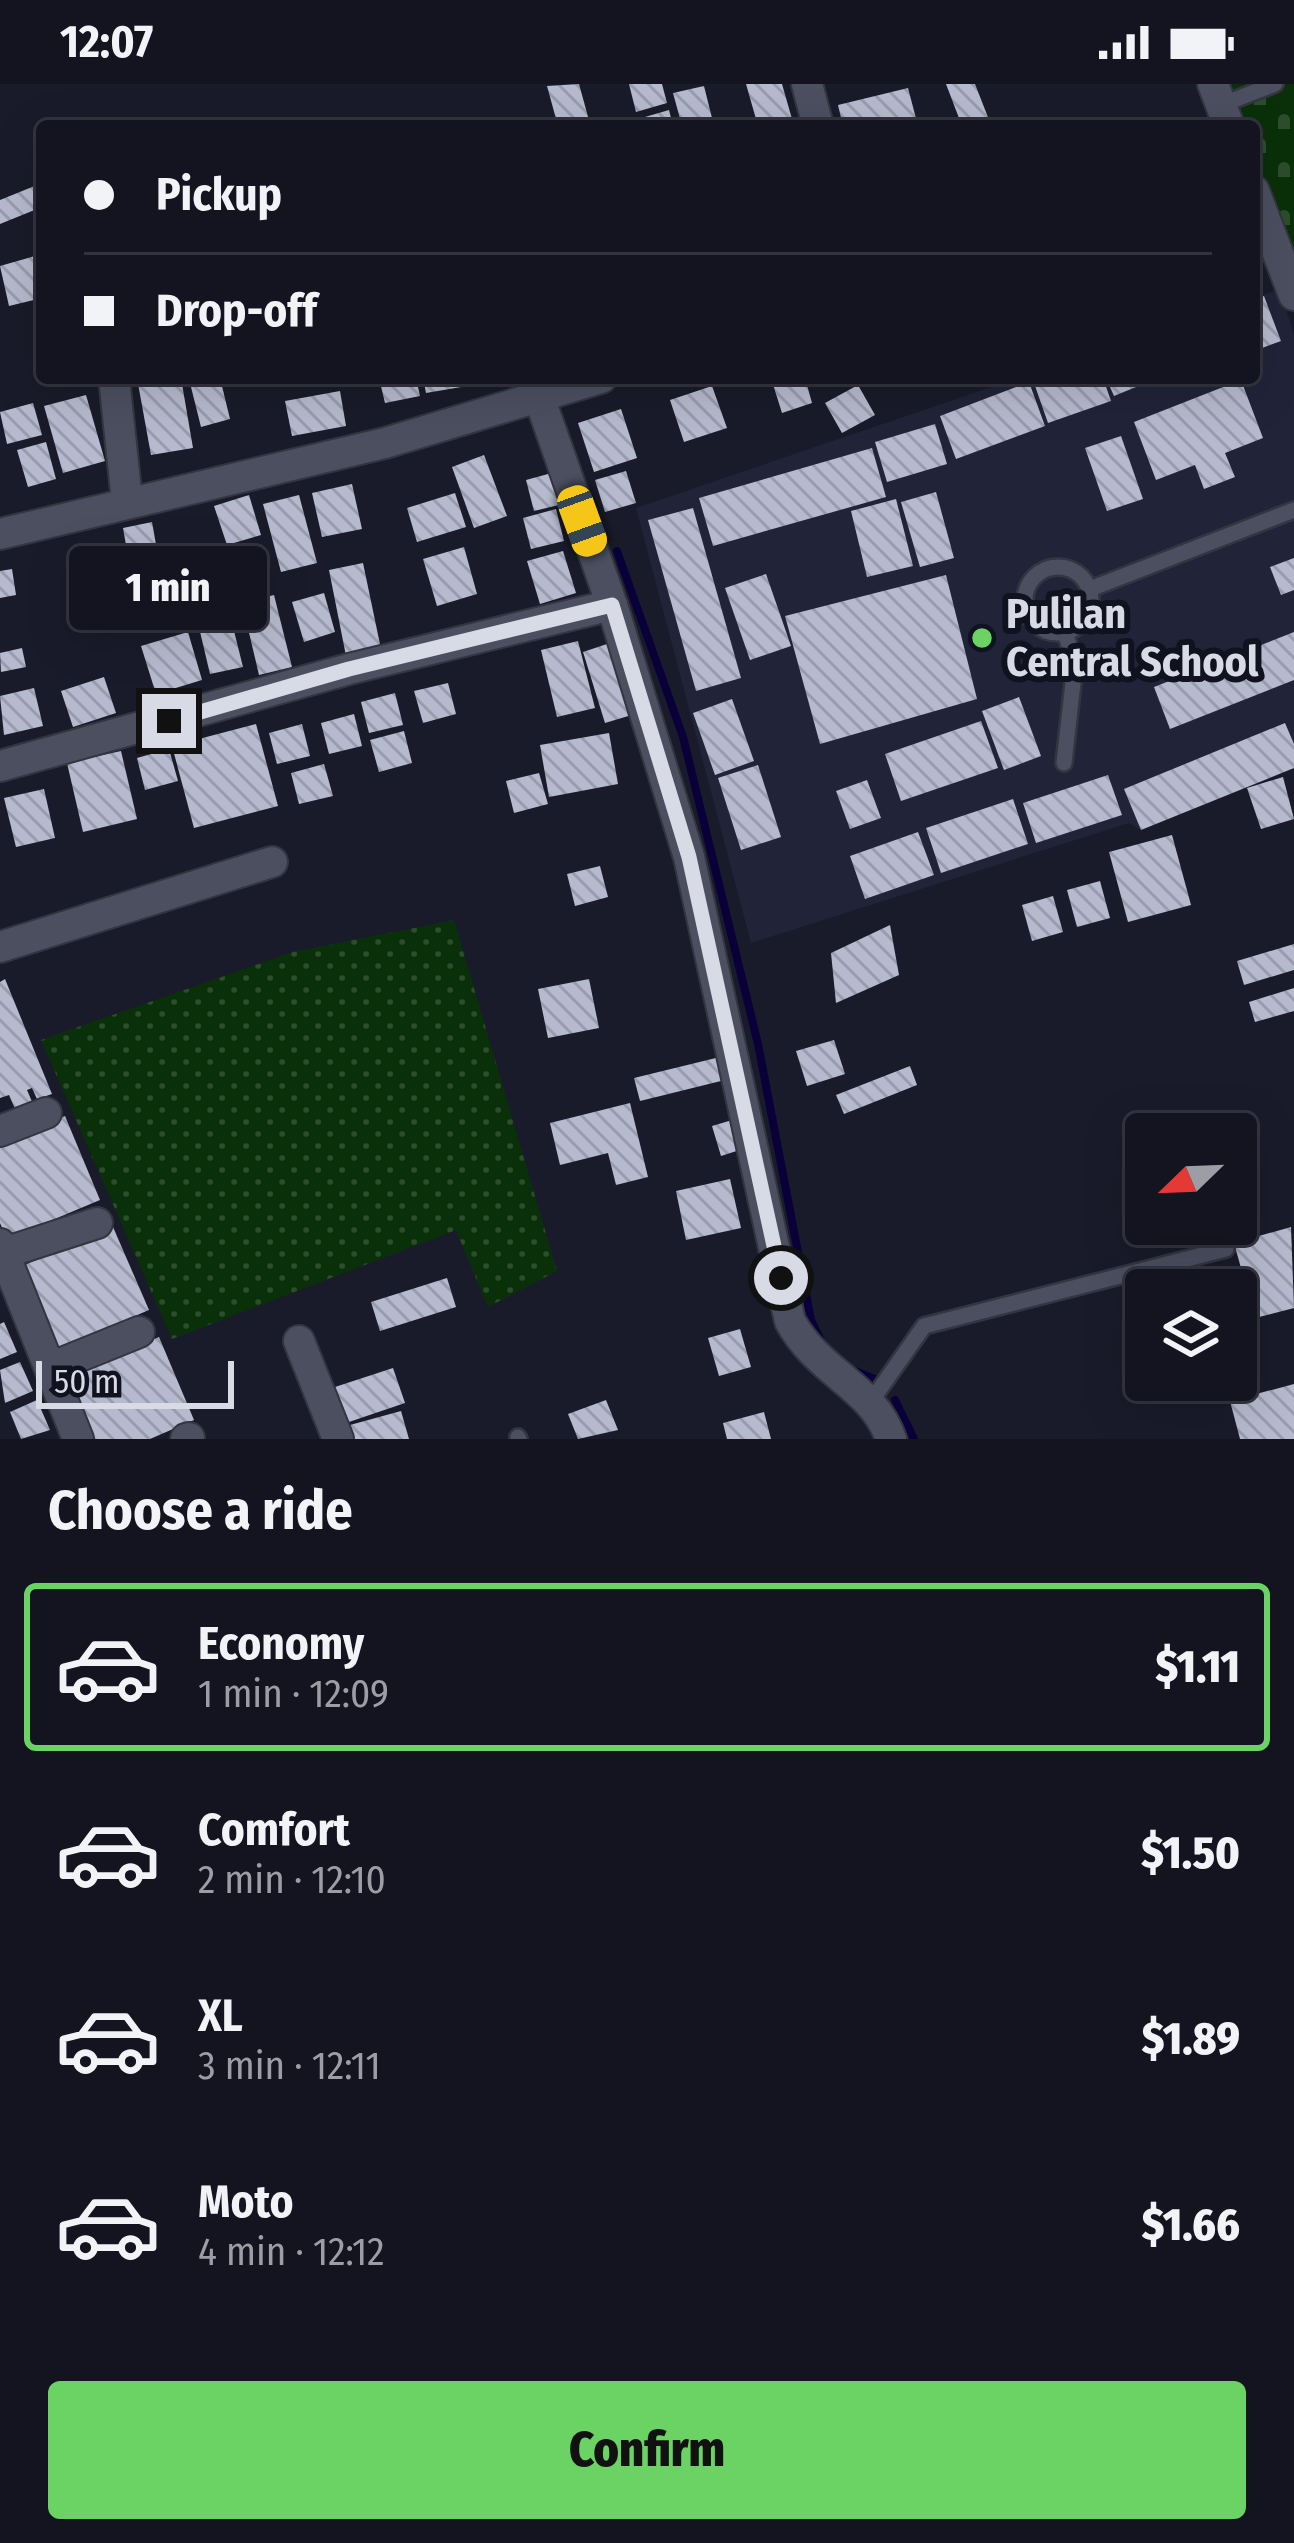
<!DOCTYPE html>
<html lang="en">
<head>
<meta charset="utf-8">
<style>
	body { margin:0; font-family:"Fira Sans Condensed",sans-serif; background:#1c1d29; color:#f1f3f6; height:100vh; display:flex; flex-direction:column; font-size:45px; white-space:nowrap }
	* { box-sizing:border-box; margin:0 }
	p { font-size:39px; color:#9d9ea5 }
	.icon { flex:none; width:66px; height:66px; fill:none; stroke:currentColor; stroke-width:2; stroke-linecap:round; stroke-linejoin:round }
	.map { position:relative; height:1355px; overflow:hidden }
	.drawer { display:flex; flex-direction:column; background:#131420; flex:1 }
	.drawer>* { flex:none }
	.banner { position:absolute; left:36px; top:36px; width:1224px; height:264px; border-radius:12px; box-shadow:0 12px 48px #0002,0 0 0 3px #32333e; display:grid; align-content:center; height:264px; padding:0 48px; background:#131420 }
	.needle { width:78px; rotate:247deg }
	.controls { position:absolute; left:1125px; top:1029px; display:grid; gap:24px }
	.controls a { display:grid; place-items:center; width:132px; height:132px; border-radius:12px; background:#131420; box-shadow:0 12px 48px #0002,0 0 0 3px #32333e; font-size:60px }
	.scale { position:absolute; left:36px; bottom:30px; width:198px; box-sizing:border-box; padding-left:12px; border:6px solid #d8dae5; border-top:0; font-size:33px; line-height:42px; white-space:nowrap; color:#d8dae5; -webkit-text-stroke:9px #101220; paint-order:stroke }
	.end { position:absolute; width:54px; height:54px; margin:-27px; border:15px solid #d8dae5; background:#111; box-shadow:0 0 0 6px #111 }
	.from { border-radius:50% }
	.bubble { position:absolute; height:84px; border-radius:12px; background:#131420; box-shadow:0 12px 48px #0002,0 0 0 3px #32333e; font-size:39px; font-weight:800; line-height:84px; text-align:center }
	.car { position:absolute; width:36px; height:72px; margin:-36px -18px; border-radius:15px; box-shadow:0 0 9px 3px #0007; background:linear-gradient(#f5c518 24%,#345 0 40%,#f5c518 0 76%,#345 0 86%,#f5c518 0) }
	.banner b { display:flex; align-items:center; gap:42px; height:114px; font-size:45px }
	.banner b+b { border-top:3px solid #32333e }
	.banner i { width:30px; height:30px; background:#f1f3f6 }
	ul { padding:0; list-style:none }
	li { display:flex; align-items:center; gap:36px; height:168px; margin:0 24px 18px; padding:0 24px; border:6px solid transparent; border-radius:12px }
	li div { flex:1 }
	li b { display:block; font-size:45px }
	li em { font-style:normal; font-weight:800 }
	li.on { border-color:#6ad363 }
	li>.icon { width:108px; height:108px; stroke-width:1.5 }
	h2 { padding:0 48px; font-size:54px; line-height:144px }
	.button { display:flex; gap:24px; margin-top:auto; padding:24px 48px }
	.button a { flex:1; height:138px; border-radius:12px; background:#6ad363; color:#111; font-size:48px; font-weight:800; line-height:138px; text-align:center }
	.status { display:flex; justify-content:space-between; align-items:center; height:84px; padding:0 60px; background:#131420; direction:ltr }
	.status svg { height:33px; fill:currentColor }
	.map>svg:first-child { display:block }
	.built { fill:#212338 }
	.green { fill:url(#green-dots) }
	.cemetery { fill:url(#cemetery-stones) }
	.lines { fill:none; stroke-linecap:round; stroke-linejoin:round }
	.stream { stroke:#090039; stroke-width:8 }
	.building { fill:url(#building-back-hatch) }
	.lane-casing { stroke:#333540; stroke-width:20 }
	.street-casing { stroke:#333540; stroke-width:34 }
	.lane { stroke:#4b4f60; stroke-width:15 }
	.street { stroke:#4b4f60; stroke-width:30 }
	.route { stroke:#d8dae5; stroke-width:15 }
	.poi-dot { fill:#6ad363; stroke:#101220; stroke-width:4.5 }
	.labels { text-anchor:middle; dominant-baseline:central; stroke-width:12; stroke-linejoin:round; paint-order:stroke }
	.poi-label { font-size:42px; font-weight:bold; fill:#d8dae5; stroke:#101220; text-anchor:start }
</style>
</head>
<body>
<div class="status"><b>12:07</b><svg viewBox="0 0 49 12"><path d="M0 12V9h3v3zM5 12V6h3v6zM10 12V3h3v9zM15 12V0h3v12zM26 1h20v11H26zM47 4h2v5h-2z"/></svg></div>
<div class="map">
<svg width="1294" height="1355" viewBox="0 0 1294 1355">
	<defs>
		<pattern id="green-dots" width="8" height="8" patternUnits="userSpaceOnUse" patternTransform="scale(3)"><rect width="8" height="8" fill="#0a3009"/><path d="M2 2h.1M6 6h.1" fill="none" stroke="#2d4d2d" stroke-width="1.8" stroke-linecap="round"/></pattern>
		<pattern id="cemetery-stones" width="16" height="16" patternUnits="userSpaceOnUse" patternTransform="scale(3)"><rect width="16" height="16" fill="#0a3009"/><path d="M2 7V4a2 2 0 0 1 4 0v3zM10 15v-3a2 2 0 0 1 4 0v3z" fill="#2d4d2d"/></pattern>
		<pattern id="building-back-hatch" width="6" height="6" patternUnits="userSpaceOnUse" patternTransform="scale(3)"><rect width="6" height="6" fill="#b6bace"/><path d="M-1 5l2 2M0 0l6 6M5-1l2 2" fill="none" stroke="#999cac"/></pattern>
	</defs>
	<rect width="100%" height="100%" fill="#191b2a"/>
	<path class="built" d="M1279 205 1294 250V684L1141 746 1129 739 751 859 636 424 1018 294H1254V214Z"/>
	<path class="green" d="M454 836 557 1187 488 1223 456 1146 172 1255 41 956 293 868Z"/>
	<path class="cemetery" d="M1228 0H1294V172L1254 67V42H1244Z"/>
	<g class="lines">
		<g class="stream">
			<path d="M617 467 683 653 758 960 811 1236 822 1259"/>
			<path d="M850 1285 877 1296"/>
			<path d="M895 1316 914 1355"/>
		</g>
	</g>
	<g class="building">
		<path d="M579 0 590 40 558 42 547 2Z"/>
		<path d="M629 0H662L667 19 636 28Z"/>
		<path d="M746 0H782L794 42H758Z"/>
		<path d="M946 0H975L991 41 962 42Z"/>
		<path d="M704 2 714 42H682L673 9Z"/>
		<path d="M908 4 918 42H843L838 21Z"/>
		<path d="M669 26 673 42H640L638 35Z"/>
		<path d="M42 99V123L0 140V116Z"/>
		<path d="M42 170V214L9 222 0 182Z"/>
		<path d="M1264 212 1281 257 1254 267V215Z"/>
		<path d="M137 294H181L193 364 151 371Z"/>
		<path d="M220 294 230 335 201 343 189 295Z"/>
		<path d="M379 294H416L420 312 385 319Z"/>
		<path d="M423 294H471L473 301 426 309Z"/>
		<path d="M771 294H805L812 319 782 329Z"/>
		<path d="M1049 294H1103L1111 317 1048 339 1034 299Z"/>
		<path d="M1106 294H1158L1114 312Z"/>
		<path d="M1241 296 1263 354 1225 369 1235 393 1204 405 1195 381 1156 396 1134 338Z"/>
		<path d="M1029 298 1045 342 956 375 940 332Z"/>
		<path d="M858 301 875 331 842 349 825 319Z"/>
		<path d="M712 302 727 344 684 358 670 316Z"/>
		<path d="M340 307 346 342 292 352 285 317Z"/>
		<path d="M86 311 105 377 63 389 44 322Z"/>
		<path d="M33 319 42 351 7 360 0 328Z"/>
		<path d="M621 325 637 374 594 388 578 339Z"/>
		<path d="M935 340 947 380 887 398 875 358Z"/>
		<path d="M1121 352 1143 415 1107 427 1085 364Z"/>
		<path d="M46 358 56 395 28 403 17 366Z"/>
		<path d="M872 364 886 413 713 462 699 414Z"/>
		<path d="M484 371 507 432 474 444 452 383Z"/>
		<path d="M559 387 567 419 534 427 526 396Z"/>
		<path d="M626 387 636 419 605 428 595 396Z"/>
		<path d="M352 400 362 445 322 453 312 409Z"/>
		<path d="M936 408 954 474 920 483 901 418Z"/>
		<path d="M455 409 466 443 417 458 407 424Z"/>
		<path d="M249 411 261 451 227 461 214 422Z"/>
		<path d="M299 411 317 479 281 488 263 420Z"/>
		<path d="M896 415 913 482 867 493 851 427Z"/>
		<path d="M693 424 741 594 696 607 648 436Z"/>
		<path d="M556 425 564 457 531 465 523 434Z"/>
		<path d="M152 438 158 472 129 478 123 444Z"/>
		<path d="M464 463 477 510 437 522 423 475Z"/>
		<path d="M211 467 217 501 188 505 183 471Z"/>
		<path d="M563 467 576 509 540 520 527 477Z"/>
		<path d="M1294 474V506L1281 511 1270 483Z"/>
		<path d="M363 479 381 565 346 572 329 486Z"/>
		<path d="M12 485 16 511 0 514V487Z"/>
		<path d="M766 490 791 562 750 576 725 504Z"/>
		<path d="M946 491 977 615 820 660 785 532Z"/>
		<path d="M324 509 335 548 304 558 292 518Z"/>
		<path d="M225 511 243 583 210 590 193 518Z"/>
		<path d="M274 511 292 583 259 591 242 519Z"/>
		<path d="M188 548 202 596 156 610 141 562Z"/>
		<path d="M1294 548V596L1170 645 1154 603Z"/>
		<path d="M578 557 595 624 557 633 541 566Z"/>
		<path d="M613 558 635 630 605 639 583 568Z"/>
		<path d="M22 564 26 583 1 588 0 569Z"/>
		<path d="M104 593 116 629 73 643 61 607Z"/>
		<path d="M448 599 456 630 423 639 414 607Z"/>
		<path d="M34 604 43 642 4 651 0 612Z"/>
		<path d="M395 609 403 641 369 649 361 618Z"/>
		<path d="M1019 613 1041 672 1004 686 982 627Z"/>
		<path d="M732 615 754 677 715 691 693 629Z"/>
		<path d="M354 630 362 662 329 670 321 639Z"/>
		<path d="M981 637 998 684 901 717 885 670Z"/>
		<path d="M1285 639 1294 660V684L1141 746 1124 705Z"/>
		<path d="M256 640 278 722 194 744 172 662Z"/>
		<path d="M302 640 310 672 277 680 269 649Z"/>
		<path d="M404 647 412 679 379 688 370 656Z"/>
		<path d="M609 649 618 700 549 713 540 661Z"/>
		<path d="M169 665 178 697 145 706 137 674Z"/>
		<path d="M121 667 137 735 83 748 67 679Z"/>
		<path d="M324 680 333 712 299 720 291 689Z"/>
		<path d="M758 681 781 753 741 766 718 694Z"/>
		<path d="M539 689 548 720 514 729 506 697Z"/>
		<path d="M1108 691 1122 731 1036 759 1023 719Z"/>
		<path d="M1283 693 1294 735 1261 745 1247 704Z"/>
		<path d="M867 696 881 734 850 745 836 707Z"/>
		<path d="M44 705 55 754 16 763 4 714Z"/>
		<path d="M1013 715 1028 760 941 789 926 744Z"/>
		<path d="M918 748 934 791 865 815 850 772Z"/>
		<path d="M1172 751 1191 821 1128 838 1109 768Z"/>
		<path d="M600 782 608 813 575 822 567 790Z"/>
		<path d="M1100 797 1110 834 1077 843 1067 806Z"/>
		<path d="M1053 812 1063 848 1032 857 1022 821Z"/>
		<path d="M890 841 899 891 836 919 831 869Z"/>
		<path d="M1294 860V886L1244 901 1237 877Z"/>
		<path d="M5 895 52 1010 37 1015 32 1004 27 1006 33 1020 16 1027 9 1011 0 1014V898Z"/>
		<path d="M589 895 599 944 548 954 538 905Z"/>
		<path d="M1294 904V927L1255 938 1249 918Z"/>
		<path d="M834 956 845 990 807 1002 796 967Z"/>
		<path d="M720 973 725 996 640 1017 634 994Z"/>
		<path d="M910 982 917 1001 844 1030 836 1011Z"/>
		<path d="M630 1019 648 1093 616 1101 608 1069 560 1081 550 1039Z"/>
		<path d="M65 1032 100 1116 7 1155 0 1139V1060Z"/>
		<path d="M739 1034 749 1063 721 1072 712 1042Z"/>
		<path d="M730 1095 741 1144 686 1156 676 1107Z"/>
		<path d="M113 1143 149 1226 55 1266 20 1183Z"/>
		<path d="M1291 1143 1294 1224 1255 1234 1234 1159Z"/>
		<path d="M447 1194 456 1223 380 1247 371 1218Z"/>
		<path d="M4 1238 17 1268 0 1275V1240Z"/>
		<path d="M740 1245 751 1283 719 1292 708 1254Z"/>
		<path d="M159 1253 194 1336 150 1355H92L65 1293Z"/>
		<path d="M20 1278 33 1307 5 1319 0 1286Z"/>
		<path d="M1238 1283 1242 1303 1180 1317 1175 1296H1236Z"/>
		<path d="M393 1284 405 1319 346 1339 335 1303Z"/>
		<path d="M1294 1300V1355H1240L1230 1317Z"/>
		<path d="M37 1316 50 1346 21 1355 10 1328Z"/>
		<path d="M606 1316 618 1346 578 1355 568 1330Z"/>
		<path d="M401 1327 409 1355H354L350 1341Z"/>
		<path d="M764 1328 771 1355H727L723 1339Z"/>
	</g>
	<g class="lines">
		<g class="lane-casing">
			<g id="lane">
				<path d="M1221 21 1275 0"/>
				<circle cx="1058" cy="516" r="33"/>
				<path d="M1090 505 1294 426"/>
				<path d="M1064 679 1075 581 1065 548"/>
				<path d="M872 1316 924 1242 1226 1165"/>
				<path d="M518 1353 519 1355"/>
			</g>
		</g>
		<g class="street-casing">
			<g id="street">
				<path d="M807 0 818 42"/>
				<path d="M1213 0 1229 42"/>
				<path d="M1254 107 1294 211"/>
				<path d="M114 294 127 417"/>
				<path d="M538 310 612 521 689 773 790 1237C819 1290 873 1302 891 1355"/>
				<path d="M0 450 385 359 601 294"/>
				<path d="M0 682 349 585 612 521"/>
				<path d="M0 863 272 778"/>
				<path d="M0 1047 46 1029"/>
				<path d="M0 1160 78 1355"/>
				<path d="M4 1169 97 1139"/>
				<path d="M299 1257 338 1355"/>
				<path d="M50 1284 139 1248"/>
				<path d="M186 1355 189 1354"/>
			</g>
		</g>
		<use href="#lane" class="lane"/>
		<use href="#street" class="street"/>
	</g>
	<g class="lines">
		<path class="route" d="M169 637 349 585 612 521 689 773 781 1194"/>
	</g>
	<circle class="poi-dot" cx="982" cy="554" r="12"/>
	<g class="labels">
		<g class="poi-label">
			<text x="1006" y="530">Pulilan<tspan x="1006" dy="48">Central School</tspan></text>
		</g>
	</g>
</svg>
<div class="controls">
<a><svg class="needle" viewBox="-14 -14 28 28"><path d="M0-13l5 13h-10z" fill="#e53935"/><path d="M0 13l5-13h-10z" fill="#9d9ea5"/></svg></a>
<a><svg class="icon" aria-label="layers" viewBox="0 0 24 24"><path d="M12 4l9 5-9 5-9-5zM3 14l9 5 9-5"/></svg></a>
</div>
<div class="scale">50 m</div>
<i class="end from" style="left:781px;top:1194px"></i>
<i class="end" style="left:169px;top:637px"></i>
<div class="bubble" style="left:69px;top:462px;width:198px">1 min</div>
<i class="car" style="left:582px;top:437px;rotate:160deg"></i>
<div class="banner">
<b><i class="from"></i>Pickup</b>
<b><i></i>Drop-off</b>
</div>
</div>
<section class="drawer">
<h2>Choose a ride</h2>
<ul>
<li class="on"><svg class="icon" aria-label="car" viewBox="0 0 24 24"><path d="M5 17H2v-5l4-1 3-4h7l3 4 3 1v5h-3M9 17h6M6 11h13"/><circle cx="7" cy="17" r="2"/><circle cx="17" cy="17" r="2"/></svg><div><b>Economy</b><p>1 min · 12:09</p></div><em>$1.11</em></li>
<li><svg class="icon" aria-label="car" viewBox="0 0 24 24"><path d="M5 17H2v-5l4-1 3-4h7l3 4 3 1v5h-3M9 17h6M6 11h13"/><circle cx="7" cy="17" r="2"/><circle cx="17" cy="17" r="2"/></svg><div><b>Comfort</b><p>2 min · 12:10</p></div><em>$1.50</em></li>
<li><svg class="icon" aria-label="car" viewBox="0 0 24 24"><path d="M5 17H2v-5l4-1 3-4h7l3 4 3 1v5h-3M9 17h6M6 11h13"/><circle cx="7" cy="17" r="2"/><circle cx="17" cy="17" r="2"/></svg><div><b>XL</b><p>3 min · 12:11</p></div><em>$1.89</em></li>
<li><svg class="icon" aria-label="car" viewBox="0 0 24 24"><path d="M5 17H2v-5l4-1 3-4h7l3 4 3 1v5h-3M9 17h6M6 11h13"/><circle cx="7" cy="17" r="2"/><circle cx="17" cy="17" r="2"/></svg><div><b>Moto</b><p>4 min · 12:12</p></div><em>$1.66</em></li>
</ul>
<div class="button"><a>Confirm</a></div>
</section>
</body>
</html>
